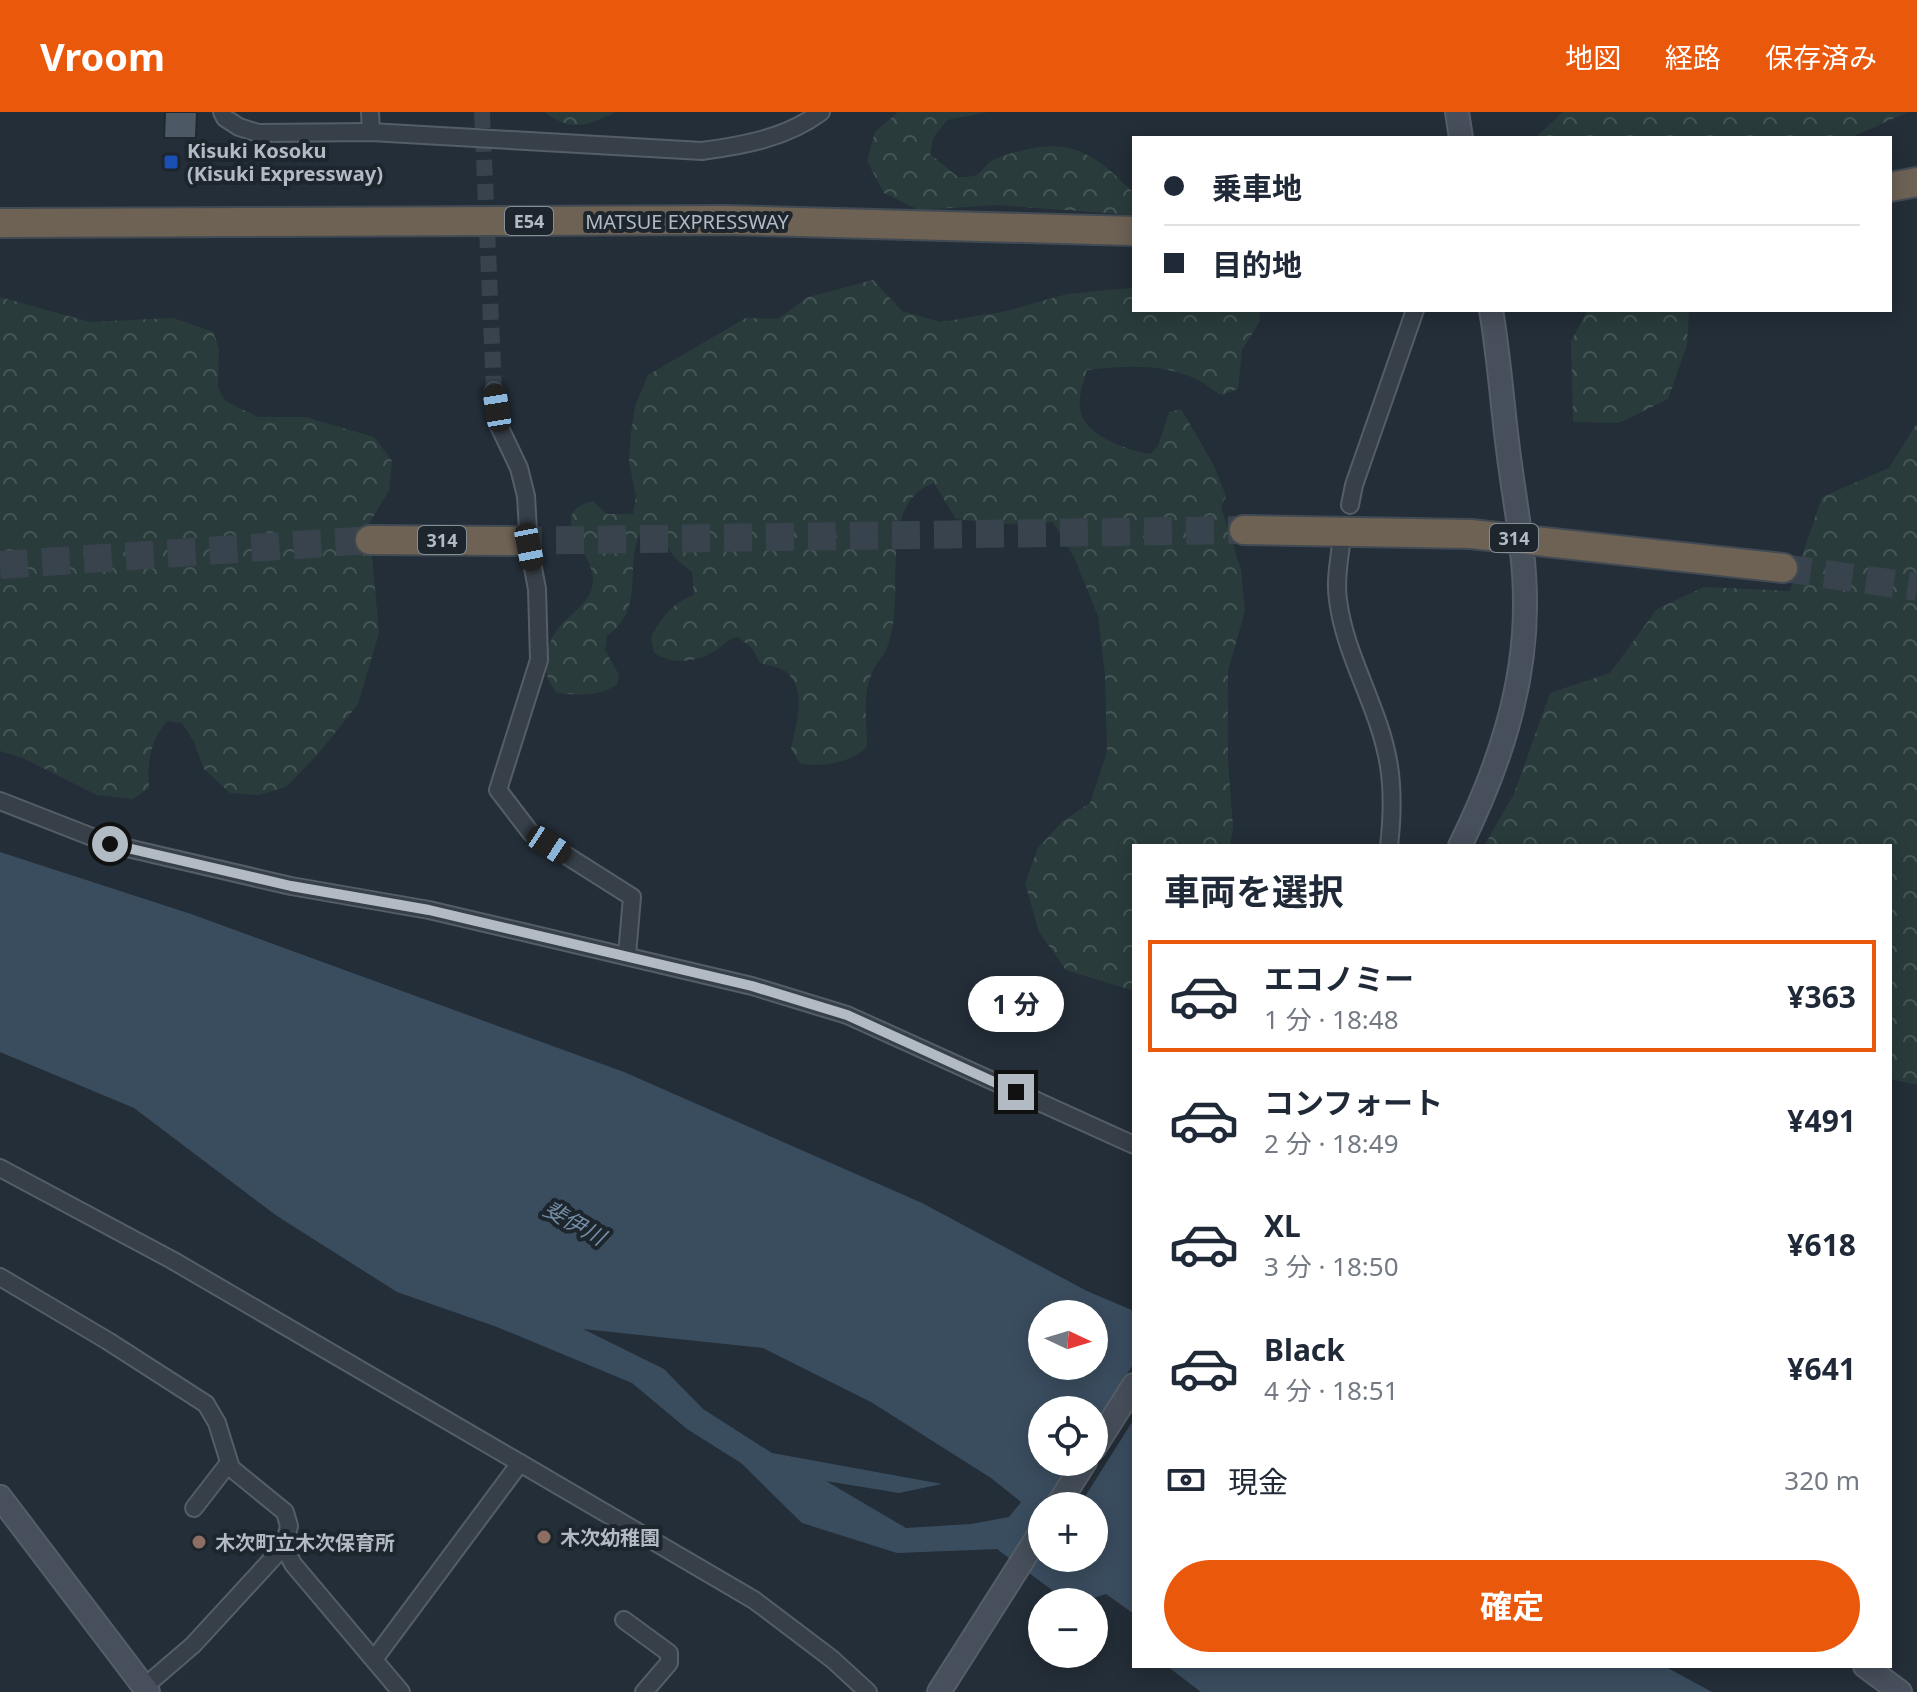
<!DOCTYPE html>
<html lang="ja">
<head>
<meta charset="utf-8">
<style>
	body { margin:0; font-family:"Noto Sans","Noto Sans JP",sans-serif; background:#f2f2f3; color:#1f2937; height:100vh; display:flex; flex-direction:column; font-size:30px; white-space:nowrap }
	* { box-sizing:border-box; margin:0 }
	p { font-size:26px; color:#747a83 }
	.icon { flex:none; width:44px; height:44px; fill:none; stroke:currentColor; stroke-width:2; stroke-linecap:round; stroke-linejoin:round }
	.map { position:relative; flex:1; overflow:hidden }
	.drawer { position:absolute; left:1132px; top:732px; width:760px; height:824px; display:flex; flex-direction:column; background:#fff; border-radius:0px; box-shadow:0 4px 20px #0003 }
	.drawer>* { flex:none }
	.hud { position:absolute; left:1132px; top:24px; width:760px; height:176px; border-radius:0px; box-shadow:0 4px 20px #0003; display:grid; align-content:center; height:176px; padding:0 32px; background:#fff }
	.needle { width:52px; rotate:94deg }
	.controls { position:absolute; left:1028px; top:1188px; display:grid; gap:16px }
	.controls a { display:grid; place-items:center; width:80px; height:80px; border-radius:50%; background:#fff; box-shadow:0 4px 20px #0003; font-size:40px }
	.end { position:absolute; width:36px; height:36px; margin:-18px; border:10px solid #b2bbc4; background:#111; box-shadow:0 0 0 4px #111 }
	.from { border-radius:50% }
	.bubble { position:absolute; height:56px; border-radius:28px; background:#fff; box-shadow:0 4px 20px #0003; font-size:26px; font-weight:700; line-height:56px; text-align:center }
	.car { position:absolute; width:24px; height:48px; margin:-24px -12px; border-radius:10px; box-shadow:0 0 6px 2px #0007; background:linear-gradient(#222 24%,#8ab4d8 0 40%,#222 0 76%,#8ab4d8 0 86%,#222 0) }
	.hud b { display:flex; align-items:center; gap:28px; height:76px; font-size:30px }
	.hud b+b { border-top:2px solid #e0e1e3 }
	.hud i { width:20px; height:20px; background:#1f2937 }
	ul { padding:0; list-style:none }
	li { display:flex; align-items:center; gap:24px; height:112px; margin:0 16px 12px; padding:0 16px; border:4px solid transparent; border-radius:0px }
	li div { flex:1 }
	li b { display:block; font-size:30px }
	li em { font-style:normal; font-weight:700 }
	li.active { border-color:#ea580c }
	li>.icon { width:72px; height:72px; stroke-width:1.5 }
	h2 { padding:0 32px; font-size:36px; line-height:96px }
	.pay { display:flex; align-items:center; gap:20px; height:88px; padding:0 32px; font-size:30px }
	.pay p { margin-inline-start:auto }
	.button { display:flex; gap:16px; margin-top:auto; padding:16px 32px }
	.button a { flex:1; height:92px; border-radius:48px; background:#ea580c; color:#fff; font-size:32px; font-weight:700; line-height:92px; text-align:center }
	header { display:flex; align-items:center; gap:48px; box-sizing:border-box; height:112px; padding:0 40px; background:#ea580c; color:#fff }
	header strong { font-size:38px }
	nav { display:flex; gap:44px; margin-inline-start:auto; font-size:28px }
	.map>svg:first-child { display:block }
	.forest { fill:url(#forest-crowns) }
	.water { fill:#3a4d5f; fill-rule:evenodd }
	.pier { fill:#242e38 }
	.building { fill:#4c5863; stroke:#1f272f; stroke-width:2 }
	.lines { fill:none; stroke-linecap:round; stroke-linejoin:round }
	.street-tunnel { stroke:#39434d; stroke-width:16; stroke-dasharray:16 8; stroke-linecap:butt }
	.highway-tunnel { stroke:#39434d; stroke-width:28; stroke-dasharray:28 14; stroke-linecap:butt }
	.street-casing { stroke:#555e66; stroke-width:20 }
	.secondary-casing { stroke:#555e66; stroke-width:26 }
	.highway-casing { stroke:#424b53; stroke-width:32 }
	.street { stroke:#374049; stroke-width:16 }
	.secondary { stroke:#464f5b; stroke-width:22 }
	.highway { stroke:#6e6255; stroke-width:28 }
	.route { stroke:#b2bbc4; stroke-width:10 }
	.transit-dot { fill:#1a4fb4; stroke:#1d252d; stroke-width:3 }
	.education-dot { fill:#8d6e63; stroke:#1d252d; stroke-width:3 }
	.labels { text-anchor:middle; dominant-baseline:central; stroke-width:8; stroke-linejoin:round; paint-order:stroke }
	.shield { fill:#1d252d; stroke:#858e97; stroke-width:2 }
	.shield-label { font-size:18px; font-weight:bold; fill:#b2bbc4 }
	.poi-label { font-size:20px; font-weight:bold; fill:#b2bbc4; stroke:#1d252d; text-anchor:start }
	.street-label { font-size:20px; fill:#b2bbc4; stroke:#1d252d }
	.water-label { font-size:22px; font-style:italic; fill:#758da5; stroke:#1d252d }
</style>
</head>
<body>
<header>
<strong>Vroom</strong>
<nav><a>地図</a><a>経路</a><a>保存済み</a></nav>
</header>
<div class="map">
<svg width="1917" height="1580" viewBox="0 0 1917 1580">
	<defs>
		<pattern id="forest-crowns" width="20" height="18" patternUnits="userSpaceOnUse" patternTransform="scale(2)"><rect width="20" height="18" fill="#293c3b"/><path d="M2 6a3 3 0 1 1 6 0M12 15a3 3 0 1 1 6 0" fill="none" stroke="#465656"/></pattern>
	</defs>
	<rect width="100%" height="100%" fill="#242e38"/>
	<g class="forest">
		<path d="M545 0H616C588 13 571 21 545 0Z"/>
		<path d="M898 0H988L947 8 933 26 930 42 958 65C963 65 972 65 976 63 984 59 986 50 995 47 1062 23 1085 32 1134 81V103L997 93 919 98 884 81 867 49 875 20Z"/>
		<path d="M1563 0H1908L1850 26H1535Z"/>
		<path d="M873 168 902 199 941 210 1007 199 1067 182 1131 176H1134V198H1259L1260 209 1242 238 1238 277 1221 283C1212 278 1204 270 1194 266 1161 251 1121 254 1087 258 1082 273 1075 293 1084 308 1094 326 1132 340 1151 342L1158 334 1169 300 1181 297 1213 352 1226 384 1221 395 1241 458 1245 499 1228 558V649L1233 715 1230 734H1134V879L1066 858 1039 820 1025 771 1038 736 1063 709 1090 691 1107 640 1105 562 1098 504 1075 447 1053 410 1006 412 956 407 934 371C884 387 899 463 894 504 893 515 890 530 885 540 881 547 875 553 872 561 862 582 867 612 867 635 848 652 825 654 801 652L791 637C796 614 808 576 785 559 779 555 767 553 760 551L752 536 738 525C725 527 722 536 711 541 692 551 672 552 654 541L651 526C661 506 672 491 694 483L692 460C677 449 668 440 663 422L652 419 640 421C624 457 646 496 607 524L605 538 619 563 617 573C596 585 579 583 557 581 539 561 544 534 560 514 573 499 591 491 593 470 596 441 542 402 593 389L607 402H633L636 385 629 349 631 321 635 295 648 263 746 206 778 207 808 185Z"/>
		<path d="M0 185 90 210 173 206 213 220 219 236 218 275 225 289 258 305H305L374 325 392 349 389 378 369 412 379 521 358 592 318 642 286 675 258 683 230 681 204 657 194 630 182 611 167 609C150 630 147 649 149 676L133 687 97 683 23 646 0 639Z"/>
		<path d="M1588 198H1689L1687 233 1668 287 1619 311 1573 310 1571 229Z"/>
		<path d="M1917 311V973L1890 967V734H1484L1514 682 1550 581 1610 561 1657 497 1704 475 1790 479 1822 385 1889 356Z"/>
	</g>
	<g class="water">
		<path d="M0 740 191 802 624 960 922 1091 1087 1179 1134 1199V1502L1106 1482 1081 1490H1068L997 1437 897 1441 802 1411 741 1351 687 1317 632 1271 497 1215 397 1180 277 1104 134 996 0 940ZM1042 1202H1094V1254H1042ZM583 1217 763 1236 871 1290 991 1366 1021 1390 1009 1405 971 1412 906 1416 826 1369 899 1381 942 1372 772 1341 703 1297 664 1257ZM1042 1298H1094V1350H1042ZM1042 1394H1094V1446H1042Z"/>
		<path d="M1167 1554H1664L1712 1580H1201Z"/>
	</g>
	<path class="pier" d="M1134 1251V1307L1079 1394H1042L1071 1350H1094V1314Z"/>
	<path class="building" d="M165 0H197L196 26H164Z"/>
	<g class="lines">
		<path class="street-tunnel" d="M482 0 494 279"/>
		<g class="highway-tunnel">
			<path d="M514 429 1244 418"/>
			<path d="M0 453 370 428"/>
			<path d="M1783 456 1917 475"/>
		</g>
		<g class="street-casing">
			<g id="street">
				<path d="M222 0 225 6 239 15 258 21 371 20 702 39C745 33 786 26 821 0"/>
				<path d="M370 0 371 20"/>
				<path d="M494 279 499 314 519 356 526 384 529 435 537 477 539 548 498 678 531 721 632 785 627 843"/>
				<path d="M1350 393 1354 373 1415 198"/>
				<path d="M1341 432C1339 450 1335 469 1338 488 1345 545 1380 596 1389 654 1393 680 1392 708 1389 734"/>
				<path d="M0 689 110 732 291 774 429 798 752 874 847 903 1134 1033"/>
				<path d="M0 1056 172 1148 520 1351"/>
				<path d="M0 1165 108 1229 206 1292 217 1311 231 1356 285 1400 289 1414 284 1434 193 1533 144 1575"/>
				<path d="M194 1396 228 1352"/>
				<path d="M284 1434 293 1452 401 1580"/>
				<path d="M624 1508 669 1541V1551L644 1580"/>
				<path d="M375 1546 520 1351 754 1488 832 1547 868 1580"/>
			</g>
		</g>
		<g class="secondary-casing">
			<g id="secondary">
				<path d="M1457 0 1461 26"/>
				<path d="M1460 734C1498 657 1526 575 1525 489 1525 439 1514 387 1508 337 1502 291 1499 244 1491 198"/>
				<path d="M1094 1336 1134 1273"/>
				<path d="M0 1385 148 1580"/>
				<path d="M1057 1394 1085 1350"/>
				<path d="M1865 1554 1900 1580"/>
				<path d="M939 1580 1042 1418"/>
			</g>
		</g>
		<g class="highway-casing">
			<g id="highway">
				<path d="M1890 75 1917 70"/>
				<path d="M0 111 725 108 1134 119"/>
				<path d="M1244 418 1471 422 1783 456"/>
				<path d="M370 428 514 429"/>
			</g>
		</g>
		<use href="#street" class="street"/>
		<use href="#secondary" class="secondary"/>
		<use href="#highway" class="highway"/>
	</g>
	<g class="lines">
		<path class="route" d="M110 732 291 774 429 798 752 874 847 903 1016 980"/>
	</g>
	<rect class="transit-dot" x="163" y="42" width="16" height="16" rx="4"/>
	<g class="education-dot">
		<circle cx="544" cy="1425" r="8"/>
		<circle cx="199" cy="1430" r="8"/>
	</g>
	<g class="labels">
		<g class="shield">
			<rect x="505" y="95" width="48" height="28" rx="6"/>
			<rect x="1490" y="412" width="48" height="28" rx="6"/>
			<rect x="418" y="414" width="48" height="28" rx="6"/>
		</g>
		<g class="shield-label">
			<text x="529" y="109">E54</text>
			<text x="1514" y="426">314</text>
			<text x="442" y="428">314</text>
		</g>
		<g class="poi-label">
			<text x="187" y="38">Kisuki Kosoku<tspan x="187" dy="23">(Kisuki Expressway)</tspan></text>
			<text x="560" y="1425">木次幼稚園</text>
			<text x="215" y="1430">木次町立木次保育所</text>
		</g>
		<g class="street-label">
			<text x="687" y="109">MATSUE EXPRESSWAY</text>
		</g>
		<g class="water-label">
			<text transform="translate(575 1110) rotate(29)">斐伊川</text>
		</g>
	</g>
</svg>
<div class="controls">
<a><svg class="needle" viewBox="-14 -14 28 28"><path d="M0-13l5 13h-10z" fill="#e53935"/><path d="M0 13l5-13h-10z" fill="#747a83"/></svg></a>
<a><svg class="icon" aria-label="locate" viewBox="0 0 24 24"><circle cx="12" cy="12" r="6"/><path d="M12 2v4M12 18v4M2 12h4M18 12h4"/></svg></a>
<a>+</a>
<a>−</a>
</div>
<i class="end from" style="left:110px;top:732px"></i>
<i class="end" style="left:1016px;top:980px"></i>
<div class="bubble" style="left:968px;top:864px;width:96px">1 分</div>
<i class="car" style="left:497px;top:296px;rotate:351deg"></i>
<i class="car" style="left:529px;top:435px;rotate:169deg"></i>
<i class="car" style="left:549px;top:733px;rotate:123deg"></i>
<div class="hud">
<b><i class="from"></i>乗車地</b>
<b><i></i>目的地</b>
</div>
<section class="drawer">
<h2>車両を選択</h2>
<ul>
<li class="active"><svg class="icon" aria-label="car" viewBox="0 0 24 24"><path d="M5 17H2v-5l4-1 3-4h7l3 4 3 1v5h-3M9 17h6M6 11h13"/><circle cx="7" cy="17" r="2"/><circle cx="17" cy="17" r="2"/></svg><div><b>エコノミー</b><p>1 分 · 18:48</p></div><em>¥363</em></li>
<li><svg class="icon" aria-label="car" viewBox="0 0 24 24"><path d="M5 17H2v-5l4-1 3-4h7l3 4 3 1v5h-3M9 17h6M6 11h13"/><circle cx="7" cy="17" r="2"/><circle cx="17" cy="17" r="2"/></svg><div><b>コンフォート</b><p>2 分 · 18:49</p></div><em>¥491</em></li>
<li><svg class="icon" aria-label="car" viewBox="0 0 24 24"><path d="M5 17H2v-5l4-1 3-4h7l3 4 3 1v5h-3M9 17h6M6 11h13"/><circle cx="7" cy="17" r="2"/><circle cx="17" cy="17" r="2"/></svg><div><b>XL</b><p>3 分 · 18:50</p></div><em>¥618</em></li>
<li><svg class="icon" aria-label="car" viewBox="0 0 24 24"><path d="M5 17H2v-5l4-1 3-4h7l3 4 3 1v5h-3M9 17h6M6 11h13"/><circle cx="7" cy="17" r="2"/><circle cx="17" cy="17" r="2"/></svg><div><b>Black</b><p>4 分 · 18:51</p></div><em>¥641</em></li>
</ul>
<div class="pay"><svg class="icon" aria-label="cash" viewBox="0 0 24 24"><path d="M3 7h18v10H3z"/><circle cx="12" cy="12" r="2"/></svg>現金<p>320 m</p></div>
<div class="button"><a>確定</a></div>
</section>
</div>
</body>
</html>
